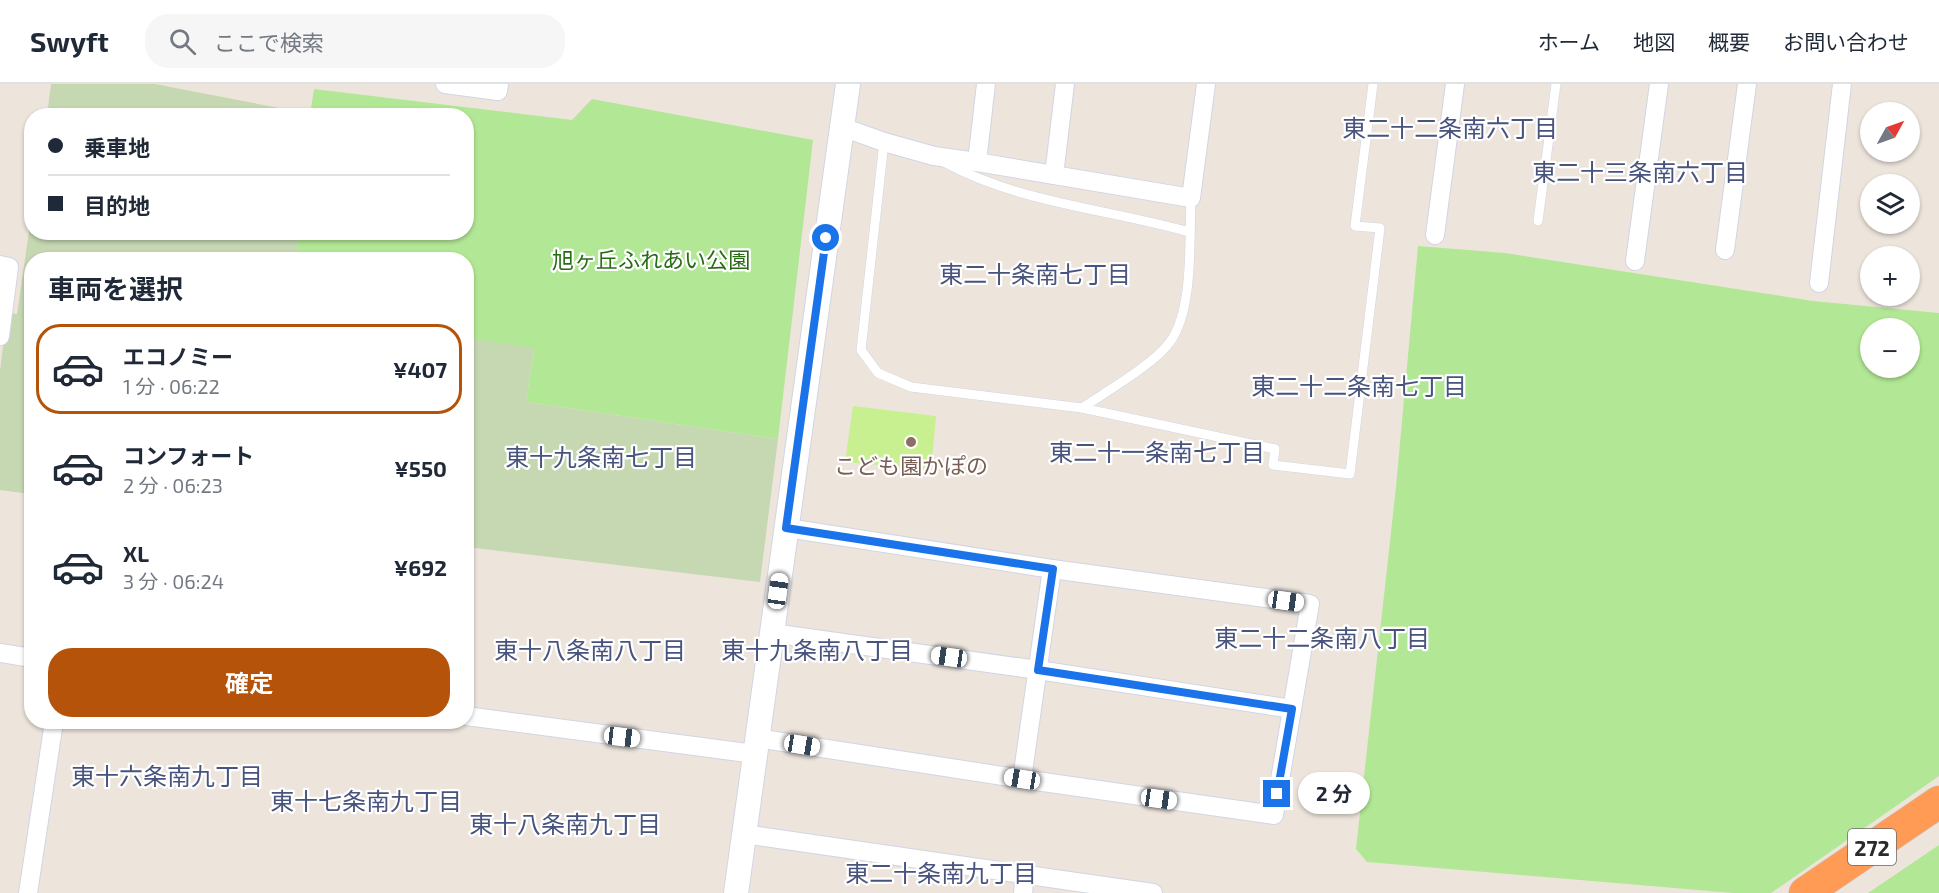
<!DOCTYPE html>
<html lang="ja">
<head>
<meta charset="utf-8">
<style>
	body { margin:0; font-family:"Exo 2","Noto Sans JP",sans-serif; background:#f6f6f7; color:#1f2937; height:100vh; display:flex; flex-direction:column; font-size:22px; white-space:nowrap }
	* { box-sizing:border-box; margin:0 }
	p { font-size:20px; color:#747a83 }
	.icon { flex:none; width:33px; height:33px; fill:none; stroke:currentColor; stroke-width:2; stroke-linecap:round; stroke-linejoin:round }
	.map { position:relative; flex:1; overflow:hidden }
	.details { position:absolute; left:24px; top:168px; width:450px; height:477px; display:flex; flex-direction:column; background:#fff; border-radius:24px; box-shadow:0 2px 4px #0004 }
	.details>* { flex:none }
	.guide { position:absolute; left:24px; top:24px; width:450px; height:132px; border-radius:24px; box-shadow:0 2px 4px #0004; display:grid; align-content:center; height:132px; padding:0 24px; background:#fff }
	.needle { width:39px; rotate:50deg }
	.fabs { position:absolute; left:1860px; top:18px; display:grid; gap:12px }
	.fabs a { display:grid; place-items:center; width:60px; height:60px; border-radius:50%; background:#fff; box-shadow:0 2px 4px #0004; font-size:30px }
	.end { position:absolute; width:27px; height:27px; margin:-14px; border:8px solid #1a73e8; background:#fff; box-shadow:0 0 0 3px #fff }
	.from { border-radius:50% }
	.bubble { position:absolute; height:42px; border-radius:21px; background:#fff; box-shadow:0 2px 4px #0004; font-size:20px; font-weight:700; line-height:42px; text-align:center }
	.car { position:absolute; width:18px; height:36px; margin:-18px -9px; border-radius:8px; box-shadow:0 0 4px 2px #0007; background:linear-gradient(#fff 24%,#345 0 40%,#fff 0 76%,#345 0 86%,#fff 0) }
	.guide b { display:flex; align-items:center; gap:21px; height:57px; font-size:22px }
	.guide b+b { border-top:2px solid #e0e1e3 }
	.guide i { width:15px; height:15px; background:#1f2937 }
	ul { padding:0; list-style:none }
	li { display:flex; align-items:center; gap:18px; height:90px; margin:0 12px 9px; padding:0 12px; border:3px solid transparent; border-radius:24px }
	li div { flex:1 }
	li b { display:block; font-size:22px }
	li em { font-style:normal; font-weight:700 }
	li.current { border-color:#b45309 }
	li>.icon { width:54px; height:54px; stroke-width:1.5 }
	h2 { padding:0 24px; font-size:27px; line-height:72px }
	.action { display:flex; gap:12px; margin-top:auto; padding:12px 24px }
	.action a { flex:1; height:69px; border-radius:24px; background:#b45309; color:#fff; font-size:24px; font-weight:700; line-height:69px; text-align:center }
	header { display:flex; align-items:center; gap:36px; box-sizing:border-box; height:84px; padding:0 30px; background:#fff; border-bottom:2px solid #e0e1e3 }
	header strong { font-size:28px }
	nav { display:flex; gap:33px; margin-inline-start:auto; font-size:21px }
	.search { width:420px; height:54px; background:#f6f6f7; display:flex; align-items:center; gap:15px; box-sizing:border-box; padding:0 21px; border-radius:24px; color:#747a83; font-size:22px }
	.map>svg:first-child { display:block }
	.green { fill:#b2e795; fill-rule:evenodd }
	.cemetery { fill:#c5d8b2 }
	.pitch { fill:#c8ef90 }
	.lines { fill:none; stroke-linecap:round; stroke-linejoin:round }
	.lane-casing { stroke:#d1d5e4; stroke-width:10 }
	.street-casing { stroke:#d1d5e4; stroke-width:20 }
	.secondary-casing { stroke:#d1d5e4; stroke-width:26 }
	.highway-casing { stroke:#c8c8c8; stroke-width:33 }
	.lane { stroke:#fff; stroke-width:9 }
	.street { stroke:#fff; stroke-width:18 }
	.secondary { stroke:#fff; stroke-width:24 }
	.highway { stroke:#ff9b55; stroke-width:32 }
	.route { stroke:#1a73e8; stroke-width:8 }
	.education-dot { fill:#8d6e63; stroke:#fff; stroke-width:2 }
	.labels { text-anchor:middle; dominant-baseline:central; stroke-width:4.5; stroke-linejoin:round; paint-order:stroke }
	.shield { fill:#fff; stroke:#6a6a6a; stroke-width:1.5 }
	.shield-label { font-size:21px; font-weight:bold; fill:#2a2a2a }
	.park-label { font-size:22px; fill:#296c16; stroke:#fff }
	.education-label { font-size:22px; fill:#785e54; stroke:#fff }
	.neighbourhood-label { font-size:24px; fill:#48537e; stroke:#fff }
</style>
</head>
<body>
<header>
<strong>Swyft</strong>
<div class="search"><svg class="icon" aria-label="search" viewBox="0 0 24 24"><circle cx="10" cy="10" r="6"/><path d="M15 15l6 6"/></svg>ここで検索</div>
<nav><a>ホーム</a><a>地図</a><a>概要</a><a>お問い合わせ</a></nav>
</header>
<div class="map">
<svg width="1939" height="809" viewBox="0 0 1939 809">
	<rect width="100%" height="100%" fill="#ede5dc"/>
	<g class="green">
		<path d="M314 5 572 36 592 15 813 56 778 355 526 318 534 265 467 254 466 176H296L299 149 466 148V32L310 31Z"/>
		<path d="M1418 162 1505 169 1813 217 1939 229V692L1771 809H1733L1367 778 1356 765 1396 403ZM1870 244H1910V284H1870Z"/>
		<path d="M1939 761V809H1868Z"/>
	</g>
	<g class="cemetery">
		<path d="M51 0H155L310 30V31H47Z"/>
		<path d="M31 134 32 148 299 149 296 175 32 176 31 410 0 406V287L7 229 17 230Z"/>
		<path d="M467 254 534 264 526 318 778 355 760 498 467 463Z"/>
	</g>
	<path class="pitch" d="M853 322 936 332 931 386 845 378Z"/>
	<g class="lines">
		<g class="lane-casing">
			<g id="lane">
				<path d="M884 58 861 266 878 289 911 303 1082 324 1275 365 1273 381 1350 390 1380 144 1355 142 1373 0"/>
				<path d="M944 78C1019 119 1108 125 1189 148"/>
				<path d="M1538 137 1556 0"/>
				<path d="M1082 324C1107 307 1153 281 1170 258 1194 225 1189 155 1191 114"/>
			</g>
		</g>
		<g class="street-casing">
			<g id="street">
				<path d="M445 0 498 7 499 0"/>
				<path d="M842 43 884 58 934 72 977 78 1191 114 1206 0"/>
				<path d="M977 78 986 0"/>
				<path d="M1054 91 1065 0"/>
				<path d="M1435 151 1455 0"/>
				<path d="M1725 166 1747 0"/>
				<path d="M1635 177 1659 0"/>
				<path d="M0 181 9 183 0 252"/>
				<path d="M1819 199 1842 0"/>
				<path d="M772 549 1038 586 1292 625"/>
				<path d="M0 569 32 574"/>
				<path d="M466 632 755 670"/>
				<path d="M757 654 1022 695 1274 731 1310 520 1052 485 787 444"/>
				<path d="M1022 695 1052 485"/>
				<path d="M744 750 1153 809"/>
				<path d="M28 809 54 638"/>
				<path d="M1023 809 1025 790"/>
			</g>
		</g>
		<g class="secondary-casing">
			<path id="secondary" d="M736 809 848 0"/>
		</g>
		<g class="highway-casing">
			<path id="highway" d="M1805 809 1939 718"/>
		</g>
		<use href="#lane" class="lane"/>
		<use href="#street" class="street"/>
		<use href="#secondary" class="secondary"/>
		<use href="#highway" class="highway"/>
	</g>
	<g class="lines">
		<path class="route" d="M826 154 786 444 1053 485 1038 586 1292 625 1277 710"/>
	</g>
	<circle class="education-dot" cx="911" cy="358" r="6"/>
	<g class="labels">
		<rect class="shield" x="1848" y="745" width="48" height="36" rx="4.5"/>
		<g class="shield-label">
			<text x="1872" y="763">272</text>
		</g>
		<g class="park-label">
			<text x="651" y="175">旭ヶ丘ふれあい公園</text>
		</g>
		<g class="education-label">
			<text x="911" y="381">こども園かぽの</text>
		</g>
		<g class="neighbourhood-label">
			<text x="1450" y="43">東二十二条南六丁目</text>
			<text x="1640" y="87">東二十三条南六丁目</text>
			<text x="1035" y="189">東二十条南七丁目</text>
			<text x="1359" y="301">東二十二条南七丁目</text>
			<text x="1157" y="367">東二十一条南七丁目</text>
			<text x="601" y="372">東十九条南七丁目</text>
			<text x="1322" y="553">東二十二条南八丁目</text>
			<text x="590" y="565">東十八条南八丁目</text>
			<text x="817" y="565">東十九条南八丁目</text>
			<text x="167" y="691">東十六条南九丁目</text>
			<text x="366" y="716">東十七条南九丁目</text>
			<text x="565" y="739">東十八条南九丁目</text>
			<text x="941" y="788">東二十条南九丁目</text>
		</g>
	</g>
</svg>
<div class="fabs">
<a><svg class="needle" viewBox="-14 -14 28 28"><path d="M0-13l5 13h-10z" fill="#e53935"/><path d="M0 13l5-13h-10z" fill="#747a83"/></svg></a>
<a><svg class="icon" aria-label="layers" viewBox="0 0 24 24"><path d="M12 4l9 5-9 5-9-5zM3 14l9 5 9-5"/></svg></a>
<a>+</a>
<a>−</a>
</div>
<i class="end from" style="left:826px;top:154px"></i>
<i class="end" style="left:1277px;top:710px"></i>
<div class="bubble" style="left:1298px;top:688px;width:72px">2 分</div>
<i class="car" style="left:778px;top:507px;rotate:8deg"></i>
<i class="car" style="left:1286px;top:517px;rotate:98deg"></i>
<i class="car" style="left:949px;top:573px;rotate:278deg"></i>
<i class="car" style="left:622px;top:653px;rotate:97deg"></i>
<i class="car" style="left:802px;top:661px;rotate:99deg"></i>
<i class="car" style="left:1022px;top:695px;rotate:279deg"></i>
<i class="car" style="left:1159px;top:715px;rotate:98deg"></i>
<div class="guide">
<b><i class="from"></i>乗車地</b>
<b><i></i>目的地</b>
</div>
<section class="details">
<h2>車両を選択</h2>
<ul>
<li class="current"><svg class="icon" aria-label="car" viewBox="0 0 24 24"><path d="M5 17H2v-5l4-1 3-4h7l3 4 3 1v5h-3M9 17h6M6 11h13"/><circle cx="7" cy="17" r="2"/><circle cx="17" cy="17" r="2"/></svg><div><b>エコノミー</b><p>1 分 · 06:22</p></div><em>¥407</em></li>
<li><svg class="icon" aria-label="car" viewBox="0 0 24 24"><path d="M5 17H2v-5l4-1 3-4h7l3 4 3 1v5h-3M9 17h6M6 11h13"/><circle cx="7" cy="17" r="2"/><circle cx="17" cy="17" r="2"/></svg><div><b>コンフォート</b><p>2 分 · 06:23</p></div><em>¥550</em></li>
<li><svg class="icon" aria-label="car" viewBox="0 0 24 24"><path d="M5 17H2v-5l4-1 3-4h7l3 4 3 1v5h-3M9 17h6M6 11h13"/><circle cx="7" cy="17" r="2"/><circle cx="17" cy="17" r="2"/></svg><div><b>XL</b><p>3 分 · 06:24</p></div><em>¥692</em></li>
</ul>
<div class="action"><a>確定</a></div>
</section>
</div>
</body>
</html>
